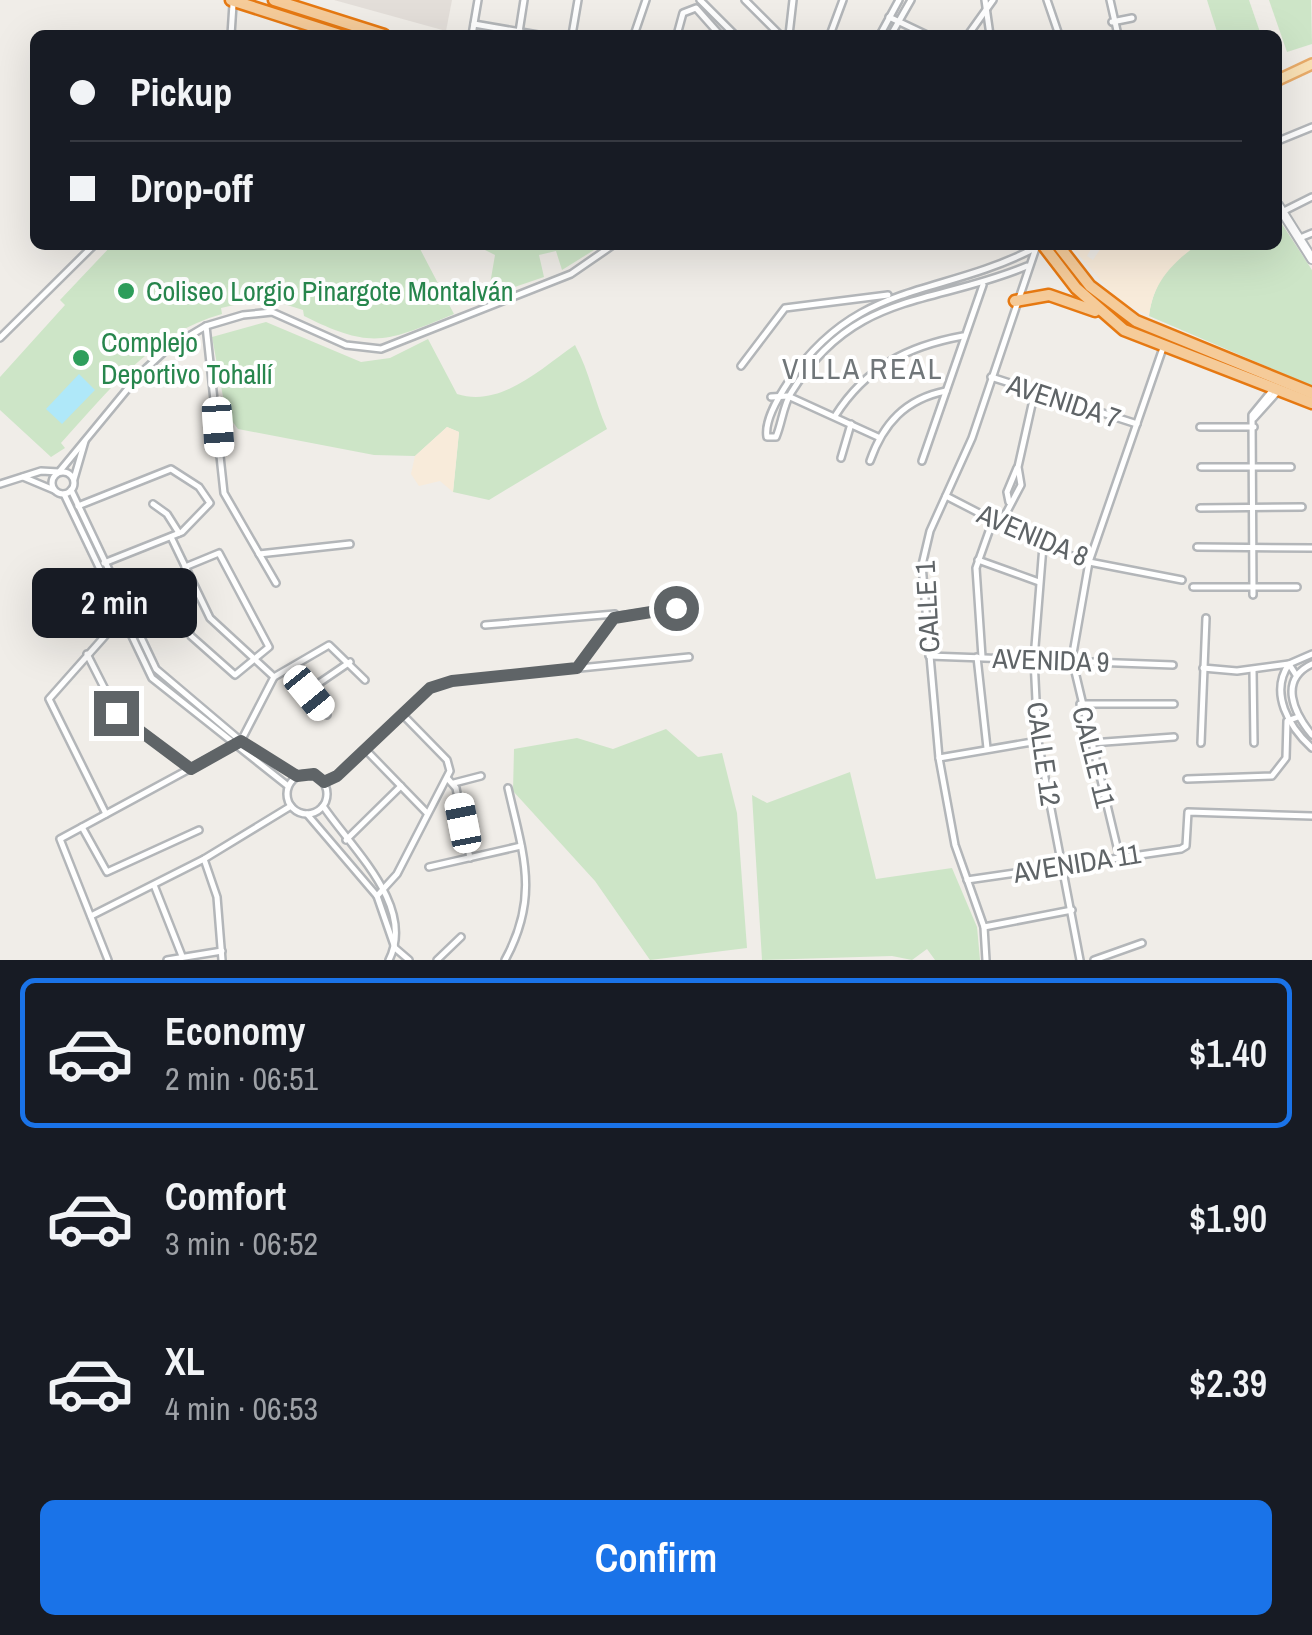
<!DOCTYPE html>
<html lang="en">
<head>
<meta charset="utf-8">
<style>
	body { margin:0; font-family:"Archivo Narrow",sans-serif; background:#20242c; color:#f1f3f6; height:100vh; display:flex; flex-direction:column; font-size:38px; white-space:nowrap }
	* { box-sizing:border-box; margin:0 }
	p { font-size:32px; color:#9ea1a6 }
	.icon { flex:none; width:55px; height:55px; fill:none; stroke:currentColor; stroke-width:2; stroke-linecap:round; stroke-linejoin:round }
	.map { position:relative; height:960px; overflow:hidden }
	.side { display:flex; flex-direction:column; background:#171b24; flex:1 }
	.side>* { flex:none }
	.guide { position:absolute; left:30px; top:30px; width:1252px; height:220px; border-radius:15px; box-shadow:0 10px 40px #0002; display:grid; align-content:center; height:220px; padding:0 40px; background:#171b24 }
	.end { position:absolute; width:45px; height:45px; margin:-22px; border:12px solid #5f6467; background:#fff; box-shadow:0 0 0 5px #fff }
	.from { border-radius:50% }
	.bubble { position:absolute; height:70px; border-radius:15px; background:#171b24; box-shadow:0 10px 40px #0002; font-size:32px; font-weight:600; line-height:70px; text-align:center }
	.car { position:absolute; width:30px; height:60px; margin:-30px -15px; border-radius:12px; box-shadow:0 0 8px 2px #0007; background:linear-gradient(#fff 24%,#345 0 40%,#fff 0 76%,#345 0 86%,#fff 0) }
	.guide b { display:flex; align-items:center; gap:35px; height:95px; font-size:38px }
	.guide b+b { border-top:2px solid #363941 }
	.guide i { width:25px; height:25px; background:#f1f3f6 }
	ul { padding:18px 0 0; list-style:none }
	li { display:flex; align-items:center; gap:30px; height:150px; margin:0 20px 15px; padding:0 20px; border:5px solid transparent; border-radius:15px }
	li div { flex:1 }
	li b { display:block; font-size:38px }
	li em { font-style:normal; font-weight:600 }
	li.selected { border-color:#1a73e8 }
	li>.icon { width:90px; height:90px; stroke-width:1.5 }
	.cta { display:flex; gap:20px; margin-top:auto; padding:20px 40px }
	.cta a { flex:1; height:115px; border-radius:15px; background:#1a73e8; color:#fff; font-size:40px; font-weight:600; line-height:115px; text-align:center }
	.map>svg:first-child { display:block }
	.education { fill:#e3ded9 }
	.green { fill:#cde5c7 }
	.sand { fill:#f8ebda }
	.water { fill:#afe8f9 }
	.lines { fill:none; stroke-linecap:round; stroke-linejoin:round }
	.street-casing { stroke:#b3b6b9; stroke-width:10 }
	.secondary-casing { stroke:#b2b6b9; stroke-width:12 }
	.primary-casing { stroke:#e8ab69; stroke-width:14 }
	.highway-casing { stroke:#e67912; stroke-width:15 }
	.street { stroke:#fff; stroke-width:5 }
	.secondary { stroke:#fff; stroke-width:8 }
	.primary { stroke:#f9e0b4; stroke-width:9 }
	.highway { stroke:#f5cb99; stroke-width:10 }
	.route { stroke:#5f6467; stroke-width:12 }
	.leisure-dot { fill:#2e9e5b; stroke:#fff; stroke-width:4 }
	.labels { text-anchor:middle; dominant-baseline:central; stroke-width:8; stroke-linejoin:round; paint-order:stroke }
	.leisure-label { font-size:28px; fill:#27864d; stroke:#fff; text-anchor:start }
	.street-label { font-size:28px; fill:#5f6467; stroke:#fff }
	.neighbourhood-label { font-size:30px; letter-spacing:2.5px; fill:#707679; stroke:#fff }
</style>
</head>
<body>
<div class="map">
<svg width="1312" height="960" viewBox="0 0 1312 960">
	<rect width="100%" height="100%" fill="#f0ede8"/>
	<path class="education" d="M334 0H452L446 31Z"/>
	<g class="green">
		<path d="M1207 0H1249L1261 35H1218Z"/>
		<path d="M1269 0H1311L1312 44 1287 52Z"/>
		<path d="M1278 218 1312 270V386L1149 316C1152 290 1169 255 1196 245 1213 239 1258 245 1278 245Z"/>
		<path d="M112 245H418L454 314C386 342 372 350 304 316L303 310 265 298 221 308 222 314C152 333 108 392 61 443L65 448 51 457 0 410V377L65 305 60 300Z"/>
		<path d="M487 245H602L562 270 556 251 539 255 544 277 488 296 495 255 481 248Z"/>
		<path d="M266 322 361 362 390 358 428 339 457 394C501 408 540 369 575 345 590 373 594 400 607 429L489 500 453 492 459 432 447 427 415 456 374 455 238 429 226 413 212 337Z"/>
		<path d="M666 729 698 757 722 753 737 813 747 948 650 960 595 881 513 791 514 749 577 738 613 749Z"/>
		<path d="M850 772 876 879 952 868 977 927 980 960H935L927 949 912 960 892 956 762 960 752 795 767 803Z"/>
	</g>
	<g class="sand">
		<path d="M1070 245H1093L1087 256 1093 260 1103 245H1197C1171 264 1153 283 1149 316L1117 299Z"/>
		<path d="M447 427 459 432 453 492 440 481 419 486 411 474 415 456Z"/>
	</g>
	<path class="water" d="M79 374 95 390 62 424 46 409Z"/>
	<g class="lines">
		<g class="street-casing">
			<g id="street">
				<path d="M700 0 735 35"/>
				<path d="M745 0 780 35"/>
				<path d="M985 0 990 35"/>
				<path d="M1047 0 1059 35"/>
				<path d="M1110 0 1118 35"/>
				<path d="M889 17 927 35"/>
				<path d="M1112 22 1132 18"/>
				<path d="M474 24 538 35"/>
				<path d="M519 32 524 0"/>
				<path d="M231 35 233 4"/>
				<path d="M472 35 478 0"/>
				<path d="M572 35 578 0"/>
				<path d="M634 35 646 0"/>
				<path d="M677 35 683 13 696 8 720 35"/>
				<path d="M789 35 793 0"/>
				<path d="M830 35 843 0"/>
				<path d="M880 35 899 0"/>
				<path d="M891 35 911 0"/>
				<path d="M968 35 993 0"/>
				<path d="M1278 141 1312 127"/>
				<path d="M1282 212 1312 197"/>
				<path d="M1300 238 1312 233"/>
				<path d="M1027 266C932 306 854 290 791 393 783 406 782 423 776 437H767C764 420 779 396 789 381 858 280 937 298 1033 249"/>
				<path d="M206 326 224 493 276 583"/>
				<path d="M0 338 94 245"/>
				<path d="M741 366 785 308 888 295"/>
				<path d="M991 377 1137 424"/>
				<path d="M771 397 788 396 878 437"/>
				<path d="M835 416C866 367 908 346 963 336"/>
				<path d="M1254 418 1280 389"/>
				<path d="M1200 427H1254"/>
				<path d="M841 458 851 424"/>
				<path d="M870 461C883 424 905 399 946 391"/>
				<path d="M922 461 983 285"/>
				<path d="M1201 467H1291"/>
				<circle cx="63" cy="483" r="11"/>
				<path d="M23 477 54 490"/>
				<path d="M74 479 85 441"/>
				<path d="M0 484 41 471 59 472 139 375 167 349 206 326 243 315 272 312 346 345 381 349 571 274 613 245"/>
				<path d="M71 490 156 669 241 741 297 776"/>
				<path d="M64 494 152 678 288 786"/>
				<path d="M946 496 1043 546 1089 562 1182 580"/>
				<path d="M1009 502 1007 492 1017 468"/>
				<path d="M153 504 167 514 179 533"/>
				<path d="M78 506 171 469 199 487 210 503 182 532 104 563"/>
				<path d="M1200 508 1302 507"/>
				<path d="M1001 523 1021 485 1018 467 1035 391"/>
				<path d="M1043 546 1034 659 1038 741 1080 960"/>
				<path d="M1197 547 1312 548"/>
				<path d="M259 554 350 544"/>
				<path d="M978 560 1039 582"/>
				<path d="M1193 587H1297"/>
				<path d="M173 595 191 636 235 675 269 647 219 553 185 567"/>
				<path d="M1253 595 1252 415 1275 387"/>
				<path d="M485 625 615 614"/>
				<path d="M87 654 117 713 191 769"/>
				<path d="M1312 654 1289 664C1269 693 1289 727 1312 748"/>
				<path d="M929 656 1173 665"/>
				<path d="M977 657 987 748"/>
				<path d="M982 657 976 568 993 520"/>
				<path d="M1312 664C1278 680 1294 713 1312 735"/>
				<path d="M580 668 689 657"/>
				<path d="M1203 668 1237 671 1289 664 1296 675"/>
				<path d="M1253 670 1254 743"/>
				<path d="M274 677 329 645 365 680"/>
				<path d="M1080 704H1174"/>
				<path d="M327 715 309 690 350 662"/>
				<path d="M1091 743 1174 737"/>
				<path d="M1201 743 1206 618"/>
				<path d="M365 749 427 813"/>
				<path d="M939 758 1038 741"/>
				<circle cx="307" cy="794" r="20"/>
				<path d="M448 779 456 788 470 858"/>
				<path d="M1187 779 1272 776 1286 758 1287 721 1298 717"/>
				<path d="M324 781 337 776 430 688 452 681 577 668 614 617 676 608"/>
				<path d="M454 783 481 776"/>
				<path d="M323 806C352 849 416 906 389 960"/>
				<path d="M106 814 49 699 120 619"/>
				<path d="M307 814 377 896 395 948 409 960"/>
				<path d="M82 827 107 872 199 830"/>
				<path d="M346 840 401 786"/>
				<path d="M1119 855 1072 659 1089 562 1163 348"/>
				<path d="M204 859 217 897 222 960"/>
				<path d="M429 867 521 846"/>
				<path d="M967 880 1181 849 1186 846 1188 812 1312 816"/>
				<path d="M154 885 182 956"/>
				<path d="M377 896 397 874 450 771 447 760 403 715"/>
				<path d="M91 916 204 859 291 806"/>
				<path d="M984 927 1072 910"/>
				<path d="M108 960 60 839 241 741 274 677 210 618 171 537"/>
				<path d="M167 960 222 951"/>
				<path d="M437 960 461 937"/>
				<path d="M505 960C540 896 523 854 508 788"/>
				<path d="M986 960 984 927 955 845 939 758 922 565 930 531 972 438 1037 245"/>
				<path d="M1094 960 1142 943"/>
			</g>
		</g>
		<g class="secondary-casing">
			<path id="secondary" d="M1278 205 1312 259"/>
		</g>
		<g class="primary-casing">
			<path id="primary" d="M1278 80 1312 64"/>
		</g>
		<g class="highway-casing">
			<g id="highway">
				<path d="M231 0 340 35"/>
				<path d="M274 0 384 35"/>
				<path d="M1043 245 1076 288 1124 330 1312 403"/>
				<path d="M1058 245 1090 286 1136 321 1312 393"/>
				<path d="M1015 301 1049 295 1095 311"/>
			</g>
		</g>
		<use href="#street" class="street"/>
		<use href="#secondary" class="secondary"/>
		<use href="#primary" class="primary"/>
		<use href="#highway" class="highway"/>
	</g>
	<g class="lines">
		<path class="route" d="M116 713 191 769 241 741 297 776 314 774 324 782 337 776 430 688 452 681 577 668 614 618 676 608"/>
	</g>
	<g class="leisure-dot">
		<circle cx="126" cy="291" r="10"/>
		<circle cx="81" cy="358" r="10"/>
	</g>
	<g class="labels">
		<g class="leisure-label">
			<text x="146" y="291">Coliseo Lorgio Pinargote Montalván</text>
			<text x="101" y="342">Complejo<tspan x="101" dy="32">Deportivo Tohallí</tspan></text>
		</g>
		<g class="street-label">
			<text transform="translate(1064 401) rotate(18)">AVENIDA 7</text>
			<text transform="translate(1033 535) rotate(23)">AVENIDA 8</text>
			<text transform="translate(927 607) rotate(-93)">CALLE 1</text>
			<text transform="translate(1051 660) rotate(2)">AVENIDA 9</text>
			<text transform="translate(1044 754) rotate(82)">CALLE 12</text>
			<text transform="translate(1094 757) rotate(76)">CALLE 11</text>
			<text transform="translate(1077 863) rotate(-9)">AVENIDA 11</text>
		</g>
		<g class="neighbourhood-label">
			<text x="863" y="368">VILLA REAL</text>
		</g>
	</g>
</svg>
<i class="end from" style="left:676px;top:608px"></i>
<i class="end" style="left:116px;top:713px"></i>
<div class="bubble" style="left:32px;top:568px;width:165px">2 min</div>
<i class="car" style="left:218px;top:427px;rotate:176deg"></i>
<i class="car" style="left:309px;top:693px;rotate:141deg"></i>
<i class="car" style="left:463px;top:823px;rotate:349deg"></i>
<div class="guide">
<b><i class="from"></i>Pickup</b>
<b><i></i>Drop-off</b>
</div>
</div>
<section class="side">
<ul>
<li class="selected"><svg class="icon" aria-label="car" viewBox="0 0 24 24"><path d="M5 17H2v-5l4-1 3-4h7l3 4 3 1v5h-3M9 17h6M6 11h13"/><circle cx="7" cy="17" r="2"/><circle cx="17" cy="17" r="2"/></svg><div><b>Economy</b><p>2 min · 06:51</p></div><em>$1.40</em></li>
<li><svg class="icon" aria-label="car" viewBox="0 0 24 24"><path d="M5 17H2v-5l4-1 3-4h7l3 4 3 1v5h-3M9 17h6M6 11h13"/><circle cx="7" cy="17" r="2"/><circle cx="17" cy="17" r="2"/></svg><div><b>Comfort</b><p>3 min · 06:52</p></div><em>$1.90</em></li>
<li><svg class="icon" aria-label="car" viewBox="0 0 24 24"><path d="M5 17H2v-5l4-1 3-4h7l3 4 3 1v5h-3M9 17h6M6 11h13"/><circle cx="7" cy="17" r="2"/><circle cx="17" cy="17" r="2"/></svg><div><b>XL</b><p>4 min · 06:53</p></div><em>$2.39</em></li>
</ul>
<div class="cta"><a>Confirm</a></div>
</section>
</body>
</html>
